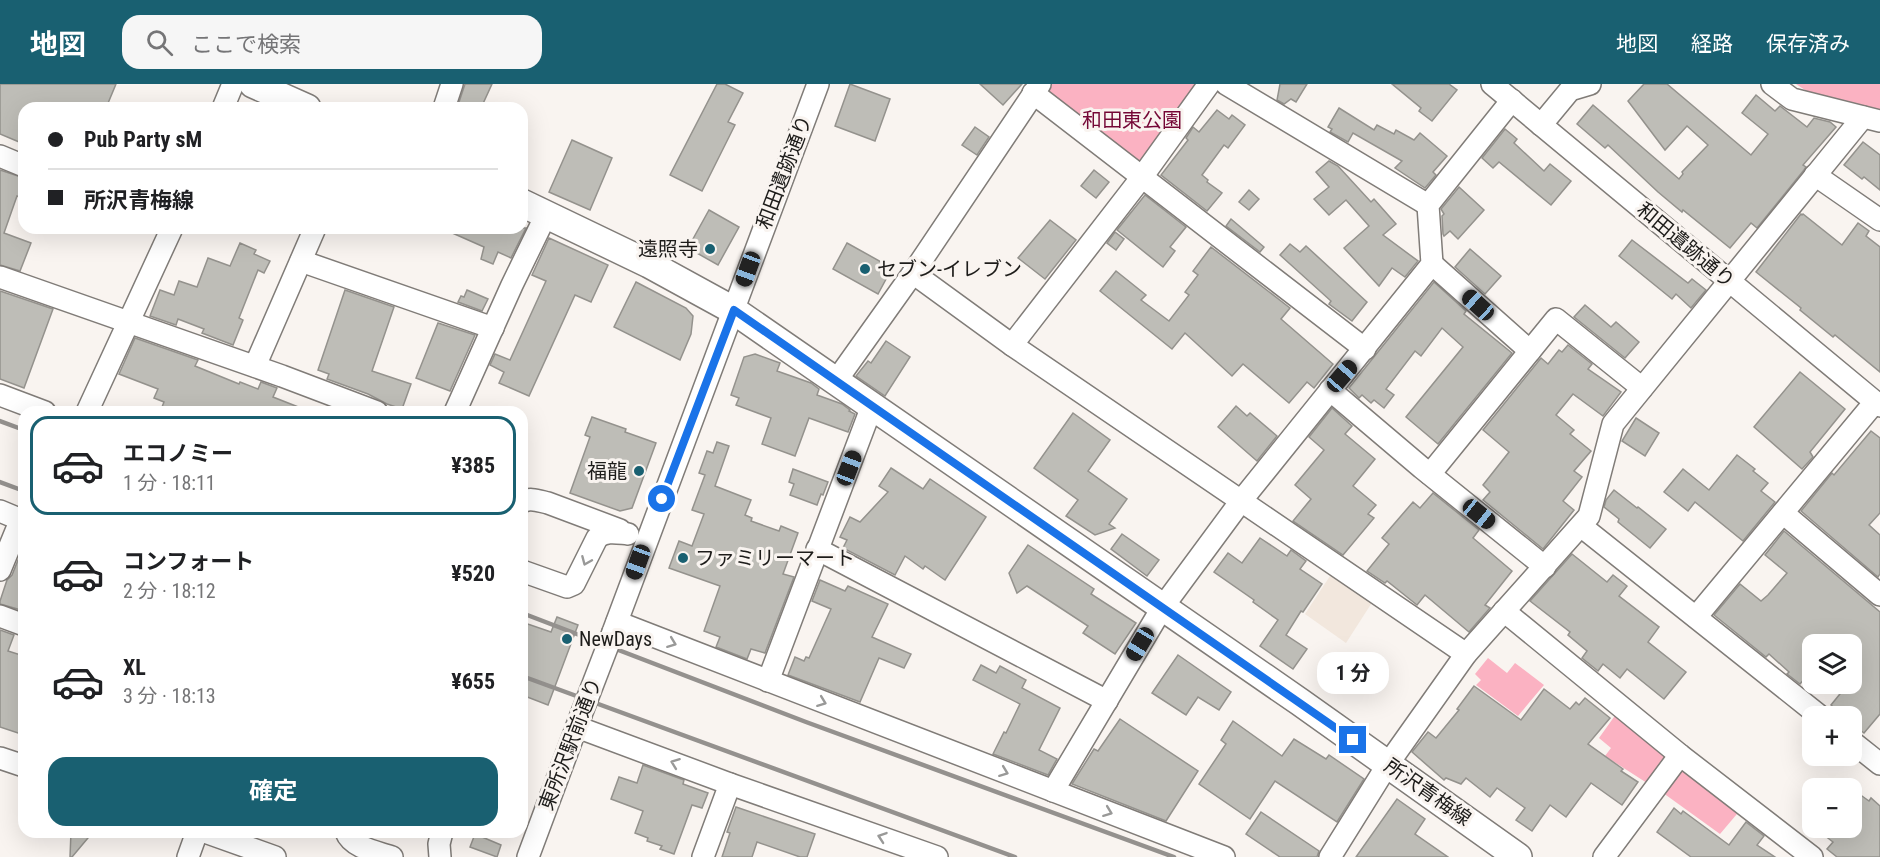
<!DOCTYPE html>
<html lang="ja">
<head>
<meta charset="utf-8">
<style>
	body { margin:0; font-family:"Roboto Condensed","Noto Sans JP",sans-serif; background:#f6f6f6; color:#202124; height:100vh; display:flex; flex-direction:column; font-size:22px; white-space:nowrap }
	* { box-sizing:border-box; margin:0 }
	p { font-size:20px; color:#757577 }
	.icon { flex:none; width:33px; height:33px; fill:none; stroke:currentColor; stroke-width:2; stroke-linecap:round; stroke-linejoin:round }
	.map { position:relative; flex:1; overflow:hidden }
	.drawer { position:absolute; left:18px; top:322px; width:510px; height:432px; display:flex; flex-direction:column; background:#fff; border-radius:18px; box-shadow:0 6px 24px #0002 }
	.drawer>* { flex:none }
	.top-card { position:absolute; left:18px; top:18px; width:510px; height:132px; border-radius:18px; box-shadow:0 6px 24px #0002; display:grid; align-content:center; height:132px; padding:0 30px; background:#fff }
	.buttons { position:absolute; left:1802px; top:550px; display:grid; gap:12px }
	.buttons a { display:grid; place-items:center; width:60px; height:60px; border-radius:12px; background:#fff; box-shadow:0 6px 24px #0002; font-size:30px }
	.end { position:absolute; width:27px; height:27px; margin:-14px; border:8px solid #1a73e8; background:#fff; box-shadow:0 0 0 3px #fff }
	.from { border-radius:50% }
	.bubble { position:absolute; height:42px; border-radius:18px; background:#fff; box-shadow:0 6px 24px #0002; font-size:20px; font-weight:700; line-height:42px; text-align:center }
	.car { position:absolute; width:18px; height:36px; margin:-18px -9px; border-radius:8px; box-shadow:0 0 4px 2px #0007; background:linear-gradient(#222 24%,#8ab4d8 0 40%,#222 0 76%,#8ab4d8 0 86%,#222 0) }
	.top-card b { display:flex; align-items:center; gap:21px; height:57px; font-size:22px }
	.top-card b+b { border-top:2px solid #e0e0e0 }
	.top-card i { width:15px; height:15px; background:#202124 }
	ul { padding:10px 0 0; list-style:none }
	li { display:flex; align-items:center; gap:18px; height:99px; margin:0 12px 9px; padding:0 18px; border:3px solid transparent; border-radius:18px }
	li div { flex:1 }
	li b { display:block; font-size:22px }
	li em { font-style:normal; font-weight:700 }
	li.active { border-color:#196071 }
	li>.icon { width:54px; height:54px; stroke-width:1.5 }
	.primary-button { display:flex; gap:12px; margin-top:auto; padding:12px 30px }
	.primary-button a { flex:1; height:69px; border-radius:18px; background:#196071; color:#fff; font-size:24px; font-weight:700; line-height:69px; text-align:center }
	header { display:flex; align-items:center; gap:36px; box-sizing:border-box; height:84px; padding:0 30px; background:#196071; color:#fff }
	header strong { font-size:28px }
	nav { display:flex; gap:33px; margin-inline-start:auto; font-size:21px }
	.search { width:420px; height:54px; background:#f6f6f6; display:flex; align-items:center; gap:15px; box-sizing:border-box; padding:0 21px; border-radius:18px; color:#757577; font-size:22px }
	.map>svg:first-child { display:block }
	.built { fill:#f2e7dd }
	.green { fill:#fbb2c2 }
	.building { fill:#bebdb7; stroke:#94928d; stroke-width:1.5 }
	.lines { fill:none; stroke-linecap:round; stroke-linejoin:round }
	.minor-casing { stroke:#807c78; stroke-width:24 }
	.major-casing { stroke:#807c78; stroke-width:30 }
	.minor { stroke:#fff; stroke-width:21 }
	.major { stroke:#fff; stroke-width:27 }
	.rail { stroke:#94918e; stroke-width:4.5 }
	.minor-bridge-casing { stroke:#807c78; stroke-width:24; stroke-linecap:butt }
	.minor-bridge { stroke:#fff; stroke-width:21 }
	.oneway { stroke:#999998 }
	.route { stroke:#1a73e8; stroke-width:8 }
	.poi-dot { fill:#196071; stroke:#f9f4f0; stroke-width:2 }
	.labels { text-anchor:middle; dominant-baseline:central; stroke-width:6; stroke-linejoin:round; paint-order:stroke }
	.park-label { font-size:20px; fill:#740736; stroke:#f9f4f0 }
	.street-label { font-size:20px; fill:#1d1c1a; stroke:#f9f4f0 }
	.poi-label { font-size:20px; fill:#1d1c1a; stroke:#f9f4f0; text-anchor:start }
</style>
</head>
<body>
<header>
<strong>地図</strong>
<div class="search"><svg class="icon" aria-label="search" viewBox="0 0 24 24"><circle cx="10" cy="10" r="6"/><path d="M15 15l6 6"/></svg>ここで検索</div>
<nav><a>地図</a><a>経路</a><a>保存済み</a></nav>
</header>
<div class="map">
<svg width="1880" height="773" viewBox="0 0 1880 773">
	<rect width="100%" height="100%" fill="#f9f4f0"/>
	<path class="built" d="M1332 489 1373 517 1346 559 1305 530Z"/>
	<g class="green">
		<path d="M1047 0H1202L1139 88 1040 10Z"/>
		<path d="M1796 0H1880V28L1814 12Z"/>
		<path d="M1488 574 1507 589 1515 579 1544 601 1518 632 1476 601 1481 596 1475 590Z"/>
		<path d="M1619 626 1667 672 1647 699 1605 672 1611 664 1599 654Z"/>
		<path d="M1680 683 1742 724 1720 750 1659 706Z"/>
	</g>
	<g class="building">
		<path d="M0 0H116L106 24H24V60L0 50Z"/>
		<path d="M465 0H492L481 24H457Z"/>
		<path d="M717 0H725L743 9 728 38 735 41 702 107 670 91Z"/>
		<path d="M850 0 890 15 875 57 835 42Z"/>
		<path d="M980 0H1022L1003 21Z"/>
		<path d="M1280 0H1307L1296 18 1291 15 1284 20 1277 16Z"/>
		<path d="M1392 0H1449L1457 6 1432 37 1419 27 1421 24Z"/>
		<path d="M1644 0H1667L1751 71 1768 50 1742 29 1756 11 1775 27 1780 22 1807 43 1814 34 1830 38 1836 43 1803 81 1806 83 1804 86 1757 144 1751 139 1730 164 1683 126 1682 128 1658 108 1608 61 1605 64 1577 40 1593 21 1679 95 1683 90 1682 88 1708 61 1687 42 1665 66 1628 17Z"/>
		<path d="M1339 24 1374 46 1377 41 1394 50 1396 46 1414 56 1420 49 1447 72 1433 88 1436 91 1425 104 1395 84 1402 77 1353 49 1348 58 1330 48 1332 45 1328 43Z"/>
		<path d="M1217 26 1229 35 1232 31 1245 41 1228 64 1224 61 1202 91 1208 96 1207 98 1222 109 1207 127 1161 91 1188 56 1186 54 1193 43 1199 48Z"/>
		<path d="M975 43 989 53 977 71 962 61Z"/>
		<path d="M1505 45 1517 55 1514 59 1544 87 1550 80 1571 97 1551 121 1499 78 1493 84 1482 74Z"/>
		<path d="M572 56 612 74 590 126 549 108Z"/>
		<path d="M1863 58 1880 71V106L1864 93 1862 95 1844 81Z"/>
		<path d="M1329 77 1338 82 1371 118 1374 115 1396 140 1383 151 1418 177 1405 193 1392 184 1379 202 1344 164 1369 142 1346 116 1329 131 1314 115 1329 103 1316 88Z"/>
		<path d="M0 86 24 94V104L20 113 17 112 4 149 31 159 20 187 0 181Z"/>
		<path d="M1094 86 1109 98 1096 114 1081 102Z"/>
		<path d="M1459 103 1484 126 1458 155 1450 147 1444 152 1443 150 1442 132 1444 130 1441 125Z"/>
		<path d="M1249 106 1259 115 1249 126 1239 118Z"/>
		<path d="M1145 111 1186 143 1170 163 1175 167 1163 183 1117 146Z"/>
		<path d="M709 126 739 143 718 181 688 164Z"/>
		<path d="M1801 130 1802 131 1803 130 1842 161 1858 139 1869 147 1866 152 1880 163V288L1835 251 1833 253 1800 226 1801 224 1756 188Z"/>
		<path d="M1231 135 1264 163 1260 168 1226 142Z"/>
		<path d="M1050 136 1076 156 1045 195 1018 174Z"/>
		<path d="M441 144H526L511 174 498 168 493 180 481 175 484 163Z"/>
		<path d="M1115 148 1124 155 1116 166 1107 159Z"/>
		<path d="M549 154 608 181 591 218 575 211 529 312 499 299 504 288 490 281 495 270 510 276 546 197 532 191Z"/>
		<path d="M1632 156 1688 199 1692 195 1706 206 1691 224 1676 210 1672 215 1619 172Z"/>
		<path d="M240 159 256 166 254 170 270 177 264 189 258 186 239 234 243 236 233 261 202 249 204 245 178 235 176 241 150 232 160 206 174 211 179 197 197 203 208 174 230 182Z"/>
		<path d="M847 159 892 184 878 210 833 185Z"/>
		<path d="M1290 160 1300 168 1306 162 1367 218 1352 237 1329 220 1331 217 1280 171Z"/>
		<path d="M1211 163 1290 224 1281 235 1333 280 1314 304 1307 298 1289 319 1243 280 1232 292 1185 249 1172 265 1100 207 1116 187 1146 211 1141 216 1169 237 1189 211 1185 208 1198 191 1193 187Z"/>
		<path d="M1470 165 1501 192 1485 210 1455 183Z"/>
		<path d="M636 198 686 224 693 232 691 250 680 276 614 243Z"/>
		<path d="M1434 198 1466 227 1464 230 1512 269 1438 360 1406 333 1463 263 1442 244 1421 272 1415 267 1386 305 1394 311 1384 324 1374 316 1371 319 1362 311 1359 314 1349 304Z"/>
		<path d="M345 206 394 223 372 287 411 300 402 325 387 320 368 310 327 295 329 290 318 286Z"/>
		<path d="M467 206 488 215 482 227 458 218 461 212 464 213Z"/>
		<path d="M0 207 53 225 24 304 0 295Z"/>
		<path d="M1585 221 1611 243 1616 238 1639 258 1625 274 1574 233Z"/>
		<path d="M438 239 475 251 450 307 416 294Z"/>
		<path d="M135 254 198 276 195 282 239 300 240 298 258 305 261 298 277 304 273 313 311 328H160L164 318 154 314 158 305 119 290Z"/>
		<path d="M886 257 910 273 885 312 856 292 868 277 871 279Z"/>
		<path d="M1568 261 1592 280 1588 285 1621 308 1603 332 1573 310 1556 331 1574 346 1570 350 1591 367 1574 387 1582 393 1563 417 1574 426 1543 465 1483 416 1490 408 1483 401 1509 368 1483 346 1541 274 1548 280 1559 266 1562 268Z"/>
		<path d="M755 270 780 279 777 287 811 299 819 305 817 311 842 320 850 326 849 327 855 330 848 348 809 334 795 372 762 360 771 334 736 321 739 314 731 311 744 273Z"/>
		<path d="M1800 288 1845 325 1810 368 1813 373 1802 385 1754 343Z"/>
		<path d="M1236 322 1247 332 1250 329 1277 352 1257 377 1218 343Z"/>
		<path d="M1332 324 1352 342 1345 350 1375 375 1353 402 1376 421 1368 430 1374 434 1343 471 1293 437 1311 415 1295 401 1324 366 1309 353Z"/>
		<path d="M1073 329 1110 356 1088 387 1127 415 1109 440 1115 444 1095 451 1066 432 1078 416 1034 384Z"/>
		<path d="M592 333 626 345 625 348 656 359 632 424 620 427 570 409 590 353 585 351Z"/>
		<path d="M1636 334 1659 349 1645 372 1622 357Z"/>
		<path d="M1871 347 1880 354V429L1869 441 1880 451V490L1878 493 1801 427 1832 389 1834 391Z"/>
		<path d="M717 358 729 362 715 402 751 416 745 431 752 434 751 437 779 447 781 442 798 449 783 490 794 493 765 569 751 565 747 575 716 563 720 553 704 547 720 502 669 484 679 457 692 462 704 430 692 426 705 391 699 389 707 367 713 369Z"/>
		<path d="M1737 371 1755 385 1753 387 1768 399 1761 407 1775 418 1743 457 1695 418 1688 427 1664 408 1683 385 1709 406Z"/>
		<path d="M891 384 923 405 930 395 986 433 945 496 925 482 923 485 905 472 895 491 843 464 847 456 840 453 850 433 860 438 888 408 879 402Z"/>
		<path d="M793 385 828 398 823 411 821 410 817 421 790 411 794 400 789 398Z"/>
		<path d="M1614 406 1637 424 1638 423 1666 445 1650 464 1618 438 1619 435 1604 423 1606 416Z"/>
		<path d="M1433 409 1479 446 1473 454 1512 487 1485 521 1490 524 1469 548 1425 511 1417 521 1387 497 1385 499 1367 487 1389 460 1382 454 1413 418 1420 424Z"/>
		<path d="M1784 447 1880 528V630L1864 649 1851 639V633H1844L1831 621 1848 600H1851V561H1812V586L1800 600 1787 590 1789 588 1769 570 1766 573 1714 531 1740 500 1761 517 1768 511 1787 489 1765 471Z"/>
		<path d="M1122 450 1159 476 1147 492 1111 465Z"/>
		<path d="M1260 454 1287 472 1291 466 1306 477 1300 485 1322 500 1303 528 1301 527 1286 551 1307 565 1293 585 1260 562 1278 536 1253 518 1254 516 1214 488 1228 469 1242 479Z"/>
		<path d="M24 461V520L21 526 0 520V517L7 496 12 491Z"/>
		<path d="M1028 461 1094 505 1091 510 1136 539 1115 570 1083 549 1088 542 1027 502 1017 509 1009 489Z"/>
		<path d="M1572 470 1607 498 1613 491 1627 502 1619 512 1659 543 1648 558 1686 588 1664 615 1627 585 1620 594 1603 580 1598 587 1582 574 1587 567 1568 551 1570 548 1530 517Z"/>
		<path d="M820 496 845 507 848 502 888 520 872 553 911 570 904 584 879 574 860 618 788 591 795 573 804 577 806 573 809 574 831 525 812 517Z"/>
		<path d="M557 533 578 541 548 621 522 611V538L551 548Z"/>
		<path d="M0 546 14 551 8 567 24 572V651L0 643Z"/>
		<path d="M1178 571 1231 608 1219 626 1198 613 1186 631 1152 609Z"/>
		<path d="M981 581 996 589 1000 582 1026 596 1022 604 1060 624 1039 666 1057 675 1048 691 993 670 1004 648 1006 649 1020 620 973 596Z"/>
		<path d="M1474 602 1521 636 1544 605 1570 625 1576 618 1579 621 1585 614 1610 634 1588 660 1623 685 1621 687 1638 698 1622 721 1591 699 1566 733 1550 721 1532 747 1516 736 1525 724 1497 704 1490 713 1466 694 1461 700 1446 694 1444 696 1412 668 1428 648 1436 654 1459 626 1457 625Z"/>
		<path d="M1120 635 1198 687 1166 737 1072 700 1094 665 1098 667Z"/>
		<path d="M1233 637 1282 672 1294 655 1326 675 1329 671 1364 695 1337 738 1275 697 1250 735 1199 700 1226 660 1221 656Z"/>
		<path d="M643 681 684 696 683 700 708 709 702 724 692 721 674 770 660 765 662 762 647 757 648 754 635 749 643 727 611 715 619 693 637 699Z"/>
		<path d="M1862 712 1869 717 1871 714 1880 722V773H1837L1827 765 1833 758 1815 744H1851V725Z"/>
		<path d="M1397 715 1425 735 1415 750 1448 773H1356Z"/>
		<path d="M736 723 815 750 807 773H800L757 758 752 773H722L730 749 727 748Z"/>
		<path d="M1674 724 1681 730 1683 727 1729 761 1746 738 1764 752 1757 761 1775 773H1691L1657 748Z"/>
		<path d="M1261 728 1319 767 1317 773H1280L1246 750Z"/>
		<path d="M71 748H93L72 773H70Z"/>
		<path d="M475 750 501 761 497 773 470 763Z"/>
	</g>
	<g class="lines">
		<g class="minor-casing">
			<g id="minor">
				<path d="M1226 0 1428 121"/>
				<path d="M1492 0 1880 322"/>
				<path d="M1772 0 1792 15 1880 37"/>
				<path d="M1033 9 1365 265"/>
				<path d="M223 24 233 0"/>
				<path d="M444 24 452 0"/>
				<path d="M1541 41 1570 6 1590 0"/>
				<path d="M0 72 24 82"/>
				<path d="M1815 91 1880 136"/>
				<path d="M301 177 493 244"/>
				<path d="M1432 180 1530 267"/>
				<path d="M913 189 1012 261 1466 570"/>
				<path d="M0 193 282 292 377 328"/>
				<path d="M1012 261 1142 93 1209 0"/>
				<path d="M255 282 315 144"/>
				<path d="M836 297 913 189 1040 0"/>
				<path d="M1330 306 1422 384 1545 483"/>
				<path d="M0 311 45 328"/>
				<path d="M87 328 172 144"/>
				<path d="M455 328 512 201 546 131"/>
				<path d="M1430 390 1556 235 1642 304"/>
				<path d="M522 418C530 413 539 417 548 419L620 446"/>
				<path d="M0 427 24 437"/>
				<path d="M1783 429 1880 511"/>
				<path d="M1581 442 1821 633"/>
				<path d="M817 465 1107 617"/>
				<path d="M0 486 21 435"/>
				<path d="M522 487 567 503 574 500 597 454C606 446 617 449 628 450"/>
				<path d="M1504 527 1680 671 1812 773"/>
				<path d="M0 532 24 541"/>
				<path d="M1696 533 1875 318"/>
				<path d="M617 538 1224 773"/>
				<path d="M613 548 818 0"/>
				<path d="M768 597 872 322"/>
				<path d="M577 643 730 700 937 773"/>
				<path d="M1851 657 1880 680"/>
				<path d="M0 674 24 682"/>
				<path d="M1053 707 1162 524 1241 417 1432 180 1428 121 1512 16"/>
				<path d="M205 748 275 773"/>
				<path d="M346 748C352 764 378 768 392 773"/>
				<path d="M188 773 197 748"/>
				<path d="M440 773 439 760 442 748"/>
				<path d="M528 773 581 631"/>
				<path d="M703 773 730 700"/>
				<path d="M1330 773 1388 680 1466 570 1589 432 1613 340 1863 33"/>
				<path d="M1604 773 1680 671"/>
			</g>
		</g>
		<g class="major-casing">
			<g id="major">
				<path d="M253 0 307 24"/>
				<path d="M522 119 649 180 733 226 1300 618 1518 773"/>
			</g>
		</g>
		<use href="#minor" class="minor"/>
		<use href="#major" class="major"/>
		<g class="rail">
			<path d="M0 337 24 346"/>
			<path d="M0 398 24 407"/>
			<path d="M522 529 806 638 1174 773"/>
			<path d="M522 592 1015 773"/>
		</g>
		<g class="minor-bridge-casing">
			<path id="minor-bridge" d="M581 631 613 548"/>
		</g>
		<use href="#minor-bridge" class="minor-bridge"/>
	</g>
	<defs><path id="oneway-chevron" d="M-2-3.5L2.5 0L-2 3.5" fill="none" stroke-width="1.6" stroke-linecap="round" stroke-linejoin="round" transform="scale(1.5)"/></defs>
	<g class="oneway">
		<use href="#oneway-chevron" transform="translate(586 477) rotate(113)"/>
		<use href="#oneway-chevron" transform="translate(672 559) rotate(21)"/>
		<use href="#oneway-chevron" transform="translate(822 618) rotate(21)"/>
		<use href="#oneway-chevron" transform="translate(675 679) rotate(-159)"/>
		<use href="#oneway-chevron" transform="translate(1004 688) rotate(21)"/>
		<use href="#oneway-chevron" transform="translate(1108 728) rotate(21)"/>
		<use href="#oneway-chevron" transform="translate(882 753) rotate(-161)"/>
	</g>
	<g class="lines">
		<path class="route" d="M662 415 734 226 1353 656"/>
	</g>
	<g class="poi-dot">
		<circle cx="710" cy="165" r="6"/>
		<circle cx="865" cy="185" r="6"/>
		<circle cx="639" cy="387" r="6"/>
		<circle cx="683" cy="474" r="6"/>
		<circle cx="567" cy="555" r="6"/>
	</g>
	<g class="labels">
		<g class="park-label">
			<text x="1132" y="36">和田東公園</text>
		</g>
		<g class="street-label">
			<text transform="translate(784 88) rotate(-69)">和田遺跡通り</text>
			<text transform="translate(1686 161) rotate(40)">和田遺跡通り</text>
			<text transform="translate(570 660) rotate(-69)">東所沢駅前通り</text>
			<text transform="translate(1428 708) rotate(35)">所沢青梅線</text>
		</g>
		<g class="poi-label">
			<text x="698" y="165" text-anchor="end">遠照寺</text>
			<text x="877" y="185">セブン-イレブン</text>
			<text x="627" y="387" text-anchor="end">福龍</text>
			<text x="695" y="474">ファミリーマート</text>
			<text x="579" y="555">NewDays</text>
		</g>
	</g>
</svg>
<div class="buttons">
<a><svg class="icon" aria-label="layers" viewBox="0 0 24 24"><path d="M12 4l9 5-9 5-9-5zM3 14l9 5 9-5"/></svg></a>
<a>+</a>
<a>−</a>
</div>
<i class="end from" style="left:662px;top:415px"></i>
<i class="end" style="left:1353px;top:656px"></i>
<div class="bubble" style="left:1317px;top:568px;width:72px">1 分</div>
<i class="car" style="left:748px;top:185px;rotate:200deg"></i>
<i class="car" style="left:1478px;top:221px;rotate:312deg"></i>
<i class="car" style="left:1342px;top:292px;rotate:41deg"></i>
<i class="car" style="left:849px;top:384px;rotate:21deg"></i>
<i class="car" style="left:1479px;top:430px;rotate:129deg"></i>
<i class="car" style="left:638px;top:478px;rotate:200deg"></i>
<i class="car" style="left:1140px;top:560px;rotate:211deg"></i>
<div class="top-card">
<b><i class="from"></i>Pub Party sM</b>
<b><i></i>所沢青梅線</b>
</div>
<section class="drawer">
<ul>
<li class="active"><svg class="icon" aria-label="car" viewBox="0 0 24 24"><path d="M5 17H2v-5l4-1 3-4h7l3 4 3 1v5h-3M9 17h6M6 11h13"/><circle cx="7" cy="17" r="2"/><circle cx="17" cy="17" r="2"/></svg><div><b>エコノミー</b><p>1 分 · 18:11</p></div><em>¥385</em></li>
<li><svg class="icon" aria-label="car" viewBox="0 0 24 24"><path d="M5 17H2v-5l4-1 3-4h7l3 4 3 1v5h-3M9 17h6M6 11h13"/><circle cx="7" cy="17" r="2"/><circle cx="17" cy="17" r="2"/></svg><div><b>コンフォート</b><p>2 分 · 18:12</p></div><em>¥520</em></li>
<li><svg class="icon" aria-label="car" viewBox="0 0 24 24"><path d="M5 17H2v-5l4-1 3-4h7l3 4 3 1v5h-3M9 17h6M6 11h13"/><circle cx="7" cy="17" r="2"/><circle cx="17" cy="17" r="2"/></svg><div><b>XL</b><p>3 分 · 18:13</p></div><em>¥655</em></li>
</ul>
<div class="primary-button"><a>確定</a></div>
</section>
</div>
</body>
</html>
